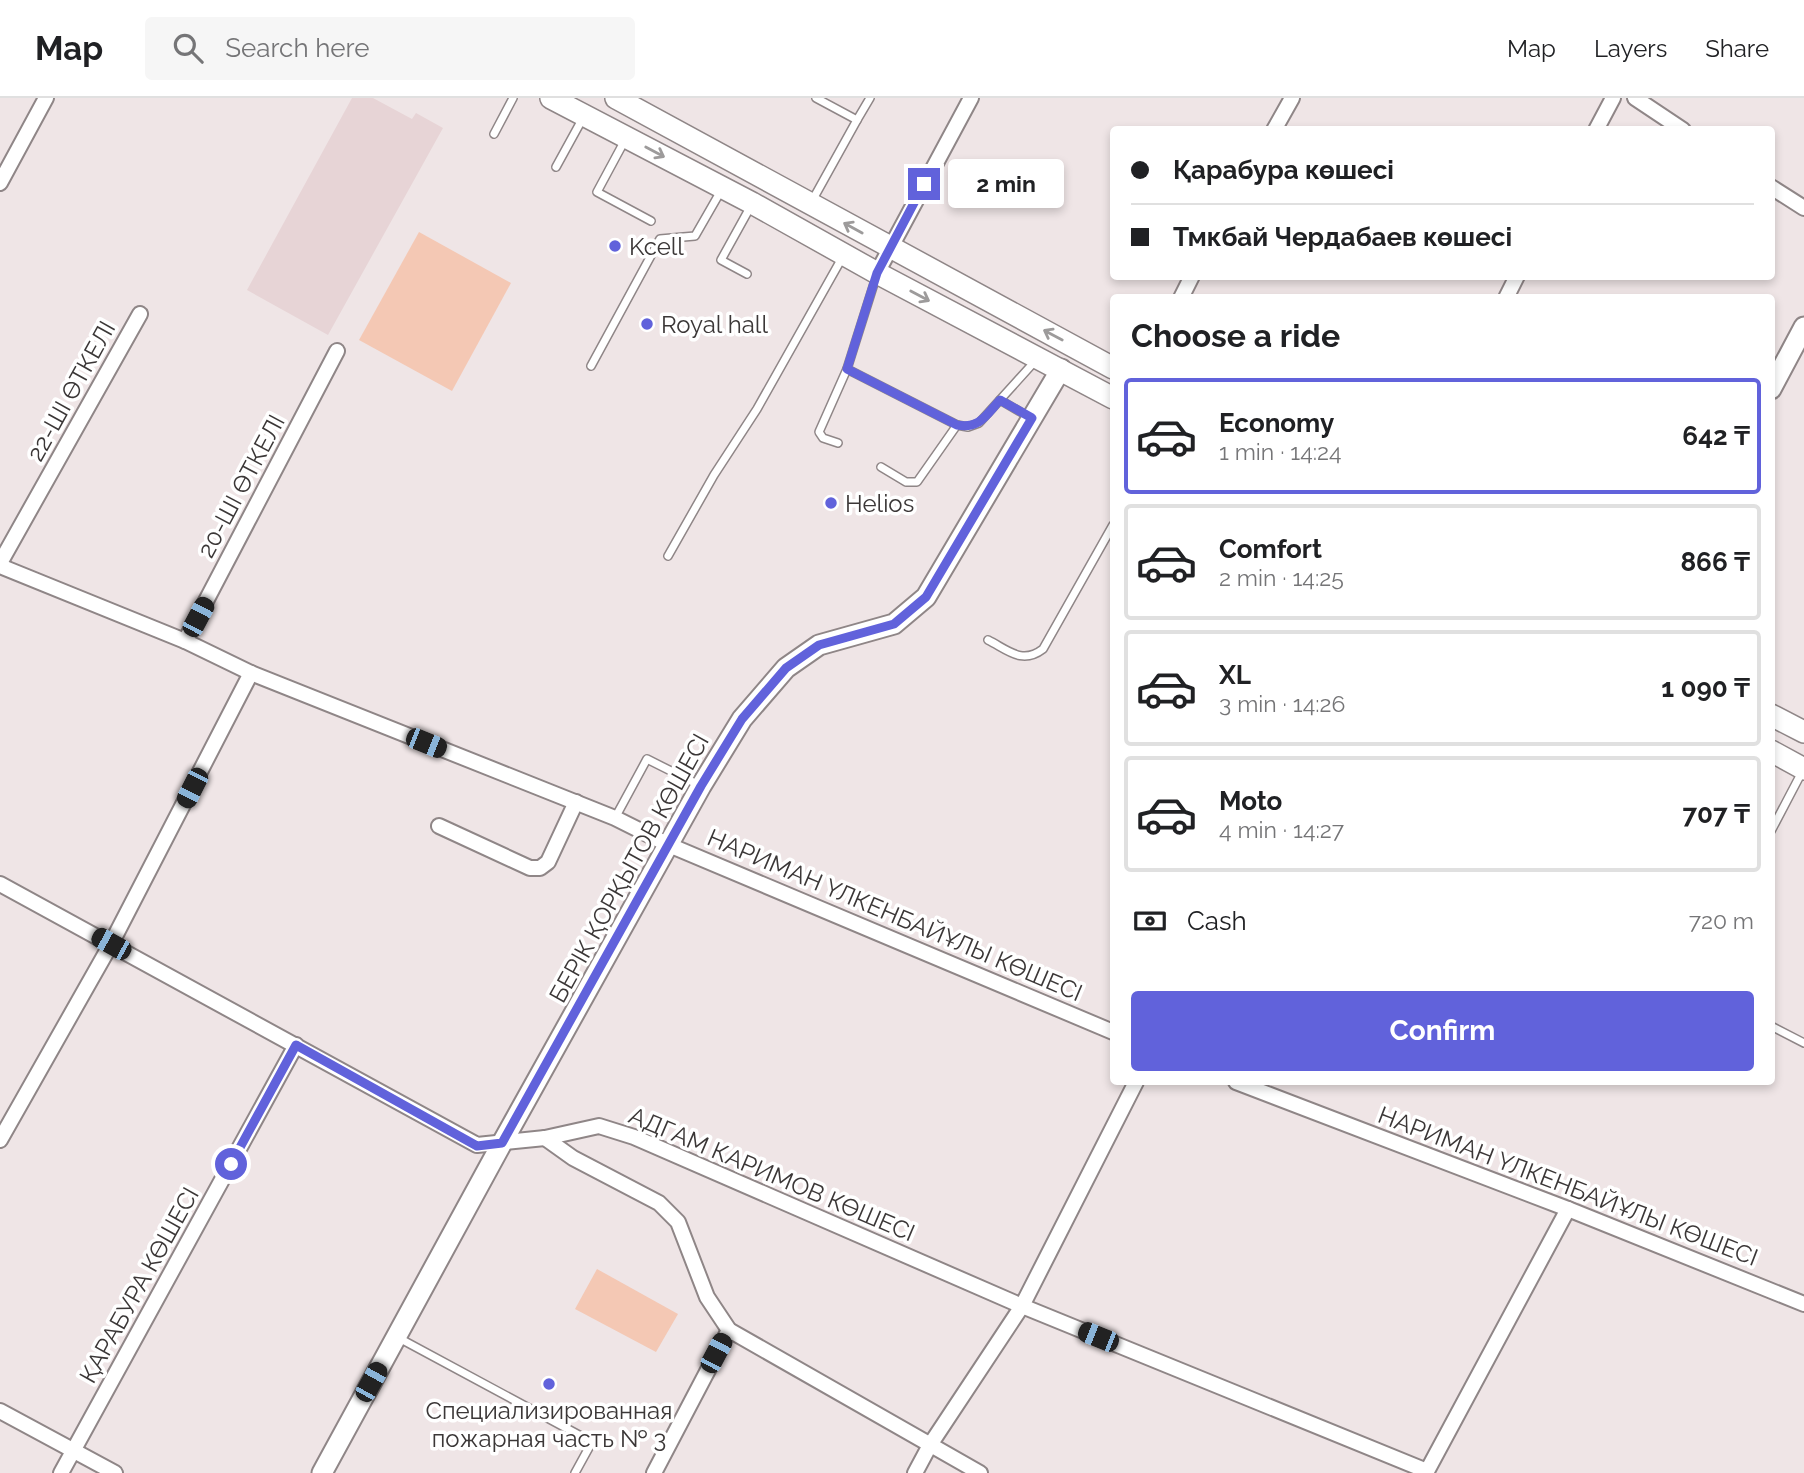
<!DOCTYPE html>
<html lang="en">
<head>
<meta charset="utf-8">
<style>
	body { margin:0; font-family:Raleway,sans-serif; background:#f6f6f6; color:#202124; height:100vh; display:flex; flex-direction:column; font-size:26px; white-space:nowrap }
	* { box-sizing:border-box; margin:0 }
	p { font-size:23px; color:#757577 }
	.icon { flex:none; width:38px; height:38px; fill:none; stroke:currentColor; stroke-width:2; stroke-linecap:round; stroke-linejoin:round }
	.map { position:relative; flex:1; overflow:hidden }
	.drawer { position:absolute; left:1110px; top:196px; width:665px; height:791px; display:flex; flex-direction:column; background:#fff; border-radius:7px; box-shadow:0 4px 10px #0003 }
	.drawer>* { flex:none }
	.hud { position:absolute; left:1110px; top:28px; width:665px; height:154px; border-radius:7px; box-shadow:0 4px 10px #0003; display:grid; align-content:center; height:154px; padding:0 21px; background:#fff }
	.end { position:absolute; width:32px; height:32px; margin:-16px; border:9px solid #6162db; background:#fff; box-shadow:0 0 0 4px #fff }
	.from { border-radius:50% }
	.bubble { position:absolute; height:49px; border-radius:7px; background:#fff; box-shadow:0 4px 10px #0003; font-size:23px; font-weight:700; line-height:49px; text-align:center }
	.car { position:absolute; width:21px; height:42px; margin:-21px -10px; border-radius:9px; box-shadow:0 0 5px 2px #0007; background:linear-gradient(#222 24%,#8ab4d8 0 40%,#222 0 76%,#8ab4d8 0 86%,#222 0) }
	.hud b { display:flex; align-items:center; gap:24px; height:66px; font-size:26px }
	.hud b+b { border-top:2px solid #e0e0e0 }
	.hud i { width:18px; height:18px; background:#202124 }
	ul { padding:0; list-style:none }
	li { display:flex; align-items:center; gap:21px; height:116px; margin:0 14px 10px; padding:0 7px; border:4px solid #e0e0e0; border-radius:7px }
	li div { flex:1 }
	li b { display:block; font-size:26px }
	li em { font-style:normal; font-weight:700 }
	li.current { border-color:#6162db }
	li>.icon { width:63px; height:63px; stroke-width:1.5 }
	h2 { padding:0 21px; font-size:32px; line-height:84px }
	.pay { display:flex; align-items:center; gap:18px; height:77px; padding:0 21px; font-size:26px }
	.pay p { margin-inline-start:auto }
	.cta { display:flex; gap:14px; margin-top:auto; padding:14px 21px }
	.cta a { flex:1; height:80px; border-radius:7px; background:#6162db; color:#fff; font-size:28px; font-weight:700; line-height:80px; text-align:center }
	header { display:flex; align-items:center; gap:42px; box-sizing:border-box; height:98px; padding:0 35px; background:#fff; border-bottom:2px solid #e0e0e0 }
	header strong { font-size:33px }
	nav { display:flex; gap:38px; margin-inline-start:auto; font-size:24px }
	.search { width:490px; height:63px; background:#f6f6f6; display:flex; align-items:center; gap:18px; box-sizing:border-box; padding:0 24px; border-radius:7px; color:#757577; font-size:26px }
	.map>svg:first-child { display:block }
	.built { fill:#e7d4d6 }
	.green { fill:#f4c8b4 }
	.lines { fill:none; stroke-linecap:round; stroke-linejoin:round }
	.lane-casing { stroke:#8f8687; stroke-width:10 }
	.street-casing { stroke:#8f8687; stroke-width:18 }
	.secondary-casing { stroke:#8f8687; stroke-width:23 }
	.primary-casing { stroke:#8f8687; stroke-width:24 }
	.lane { stroke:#fff; stroke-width:7 }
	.street { stroke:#fff; stroke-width:14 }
	.secondary { stroke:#fff; stroke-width:19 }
	.primary { stroke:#fff; stroke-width:21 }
	.oneway { stroke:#9d9b9b }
	.route { stroke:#6162db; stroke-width:9 }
	.poi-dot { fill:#6162db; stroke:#fff; stroke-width:2.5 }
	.labels { text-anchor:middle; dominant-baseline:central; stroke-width:7; stroke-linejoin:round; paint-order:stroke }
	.poi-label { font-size:24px; fill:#3b3737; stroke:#fff; text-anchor:start }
	.street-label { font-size:24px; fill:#3b3737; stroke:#fff }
</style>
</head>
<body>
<header>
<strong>Map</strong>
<div class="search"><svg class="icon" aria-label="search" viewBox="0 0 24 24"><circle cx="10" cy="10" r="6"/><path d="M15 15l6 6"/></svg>Search here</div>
<nav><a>Map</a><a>Layers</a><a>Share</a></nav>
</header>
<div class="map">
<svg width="1804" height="1375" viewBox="0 0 1804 1375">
	<rect width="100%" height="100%" fill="#efe5e6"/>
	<path class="built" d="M352 0H373L412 21 416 15 443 30 328 237 247 192Z"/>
	<g class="green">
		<path d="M419 134 511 185 452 293 359 242Z"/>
		<path d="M597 1171 678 1216 656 1254 575 1211Z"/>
	</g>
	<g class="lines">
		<g class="lane-casing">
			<g id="lane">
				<path d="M857 22 870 0"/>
				<path d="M494 36 513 0"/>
				<path d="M625 42 597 94 651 123"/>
				<path d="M556 69 584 18"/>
				<path d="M812 103 857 22 816 0"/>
				<path d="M747 176 721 162 752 106"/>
				<path d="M877 176 847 271 957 327 968 329 979 325 1037 261"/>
				<path d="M591 268 660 141 695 138 722 91"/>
				<path d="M1000 302 1031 320"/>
				<path d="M838 345 823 340 819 334 847 271"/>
				<path d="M881 369 906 384H917L957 327"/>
				<path d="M668 458 714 377 757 311 842 160"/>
				<path d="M988 542C1008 552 1022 567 1043 551L1113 427"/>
				<path d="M615 720 647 661 701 688"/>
				<path d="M1771 733 1803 672"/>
				<path d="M1771 928 1804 945"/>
				<path d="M397 1239 592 1344 575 1375"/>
			</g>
		</g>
		<g class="street-casing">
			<g id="street">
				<path d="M1635 0 1683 32"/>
				<path d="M1274 32 1292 0"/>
				<path d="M1596 32 1613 0"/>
				<path d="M0 85 46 0"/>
				<path d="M1771 89 1804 110"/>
				<path d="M877 175 971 0"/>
				<path d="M1181 200 1192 178"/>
				<path d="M1506 200 1517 178"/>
				<path d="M0 465 140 216"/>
				<path d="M0 468 185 543 251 575 615 720 669 747 1113 934"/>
				<path d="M185 543 337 253"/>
				<path d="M439 728 530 770H540L548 764 576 704"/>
				<path d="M0 786 477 1047 545 1040 599 1028 634 1039 1022 1208 1427 1373"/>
				<path d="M1236 984 1568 1111 1804 1206"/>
				<path d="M545 1040 573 1060 659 1105 678 1124 707 1199 729 1232 980 1375"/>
				<path d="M0 1042 111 846 251 575"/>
				<path d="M0 1313 115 1375"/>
				<path d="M61 1375 296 947"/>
				<path d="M654 1375 729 1232"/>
				<path d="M915 1375 930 1347 1022 1208 1136 984"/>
				<path d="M1426 1375 1568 1111"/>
			</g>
		</g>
		<g class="secondary-casing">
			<g id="secondary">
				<path d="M1771 291 1804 229"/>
				<path d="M322 1375 502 1045 701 688 742 621 786 570 819 547 894 526 926 499 1061 271"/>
			</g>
		</g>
		<g class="primary-casing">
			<g id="primary">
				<path d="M551 0 752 105 877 175 1113 300"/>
				<path d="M616 0 1113 270"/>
				<path d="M1771 617 1804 634"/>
				<path d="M1771 653 1804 671"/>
			</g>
		</g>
		<use href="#lane" class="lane"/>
		<use href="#street" class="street"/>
		<use href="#secondary" class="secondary"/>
		<use href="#primary" class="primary"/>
	</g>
	<defs><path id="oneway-shaft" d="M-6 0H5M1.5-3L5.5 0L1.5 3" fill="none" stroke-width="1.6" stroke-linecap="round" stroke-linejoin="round" transform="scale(1.75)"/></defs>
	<g class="oneway">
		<use href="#oneway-shaft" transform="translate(655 54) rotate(28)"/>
		<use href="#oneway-shaft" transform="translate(853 130) rotate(-151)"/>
		<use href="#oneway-shaft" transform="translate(920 198) rotate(28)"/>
		<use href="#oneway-shaft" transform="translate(1053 237) rotate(-152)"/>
	</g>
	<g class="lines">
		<path class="route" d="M231 1066 296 947 477 1048 502 1045 701 688 742 621 786 570 819 547 894 526 926 499 1032 320 1000 302C986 317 980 331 957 327L847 271 877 175 924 86"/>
	</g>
	<g class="poi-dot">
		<circle cx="615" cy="148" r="7"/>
		<circle cx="647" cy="226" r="7"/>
		<circle cx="831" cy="405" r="7"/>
		<circle cx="549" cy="1286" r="7"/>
	</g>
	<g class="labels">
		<g class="poi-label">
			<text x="629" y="148">Kcell</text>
			<text x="661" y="226">Royal hall</text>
			<text x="845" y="405">Helios</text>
			<text x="549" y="1312" text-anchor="middle">Специализированная<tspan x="549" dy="28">пожарная часть № 3</tspan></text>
		</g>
		<g class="street-label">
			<text transform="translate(71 293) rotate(-61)">22-ШІ ӨТКЕЛІ</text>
			<text transform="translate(241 388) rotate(-62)">20-ШІ ӨТКЕЛІ</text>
			<text transform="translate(629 770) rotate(-61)">БЕРІК ҚОРҚЫТОВ КӨШЕСІ</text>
			<text transform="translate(895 817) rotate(23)">НАРИМАН ҮЛКЕНБАЙҰЛЫ КӨШЕСІ</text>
			<text transform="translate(772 1076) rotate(23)">АДГАМ КАРИМОВ КӨШЕСІ</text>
			<text transform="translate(1568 1088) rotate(21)">НАРИМАН ҮЛКЕНБАЙҰЛЫ КӨШЕСІ</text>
			<text transform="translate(139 1187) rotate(-61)">ҚАРАБУРА КӨШЕСІ</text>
		</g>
	</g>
</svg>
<i class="end from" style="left:231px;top:1066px"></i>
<i class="end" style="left:924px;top:86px"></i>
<div class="bubble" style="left:948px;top:61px;width:116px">2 min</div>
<i class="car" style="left:198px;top:519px;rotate:28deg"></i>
<i class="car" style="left:426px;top:645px;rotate:112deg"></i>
<i class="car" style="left:192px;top:690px;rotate:207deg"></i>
<i class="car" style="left:111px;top:846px;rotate:299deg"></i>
<i class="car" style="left:1098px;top:1239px;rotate:292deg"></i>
<i class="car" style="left:716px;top:1255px;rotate:28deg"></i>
<i class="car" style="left:371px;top:1284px;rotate:29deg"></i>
<div class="hud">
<b><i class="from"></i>Қарабура көшесі</b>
<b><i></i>Тмкбай Чердабаев көшесі</b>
</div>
<section class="drawer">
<h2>Choose a ride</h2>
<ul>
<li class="current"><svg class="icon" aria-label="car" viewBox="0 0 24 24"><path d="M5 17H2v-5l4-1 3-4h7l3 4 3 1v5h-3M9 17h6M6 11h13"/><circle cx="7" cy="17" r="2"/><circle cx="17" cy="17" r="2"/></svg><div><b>Economy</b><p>1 min · 14:24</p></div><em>642 ₸</em></li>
<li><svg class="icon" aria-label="car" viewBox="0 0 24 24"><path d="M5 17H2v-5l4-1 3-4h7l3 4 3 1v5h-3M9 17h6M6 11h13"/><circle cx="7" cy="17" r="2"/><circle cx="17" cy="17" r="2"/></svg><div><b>Comfort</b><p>2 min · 14:25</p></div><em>866 ₸</em></li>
<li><svg class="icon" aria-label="car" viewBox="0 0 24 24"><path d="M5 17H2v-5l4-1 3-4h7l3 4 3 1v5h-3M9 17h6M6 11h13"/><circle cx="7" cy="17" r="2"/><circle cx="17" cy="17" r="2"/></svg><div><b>XL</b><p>3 min · 14:26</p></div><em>1 090 ₸</em></li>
<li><svg class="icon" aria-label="car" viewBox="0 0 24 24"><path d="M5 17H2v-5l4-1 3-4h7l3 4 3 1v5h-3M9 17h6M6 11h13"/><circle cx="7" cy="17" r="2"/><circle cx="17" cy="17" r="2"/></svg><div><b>Moto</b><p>4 min · 14:27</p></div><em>707 ₸</em></li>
</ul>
<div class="pay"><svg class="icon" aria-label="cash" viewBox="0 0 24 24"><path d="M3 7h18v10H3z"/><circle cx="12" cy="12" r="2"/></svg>Cash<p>720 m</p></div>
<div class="cta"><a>Confirm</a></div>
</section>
</div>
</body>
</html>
